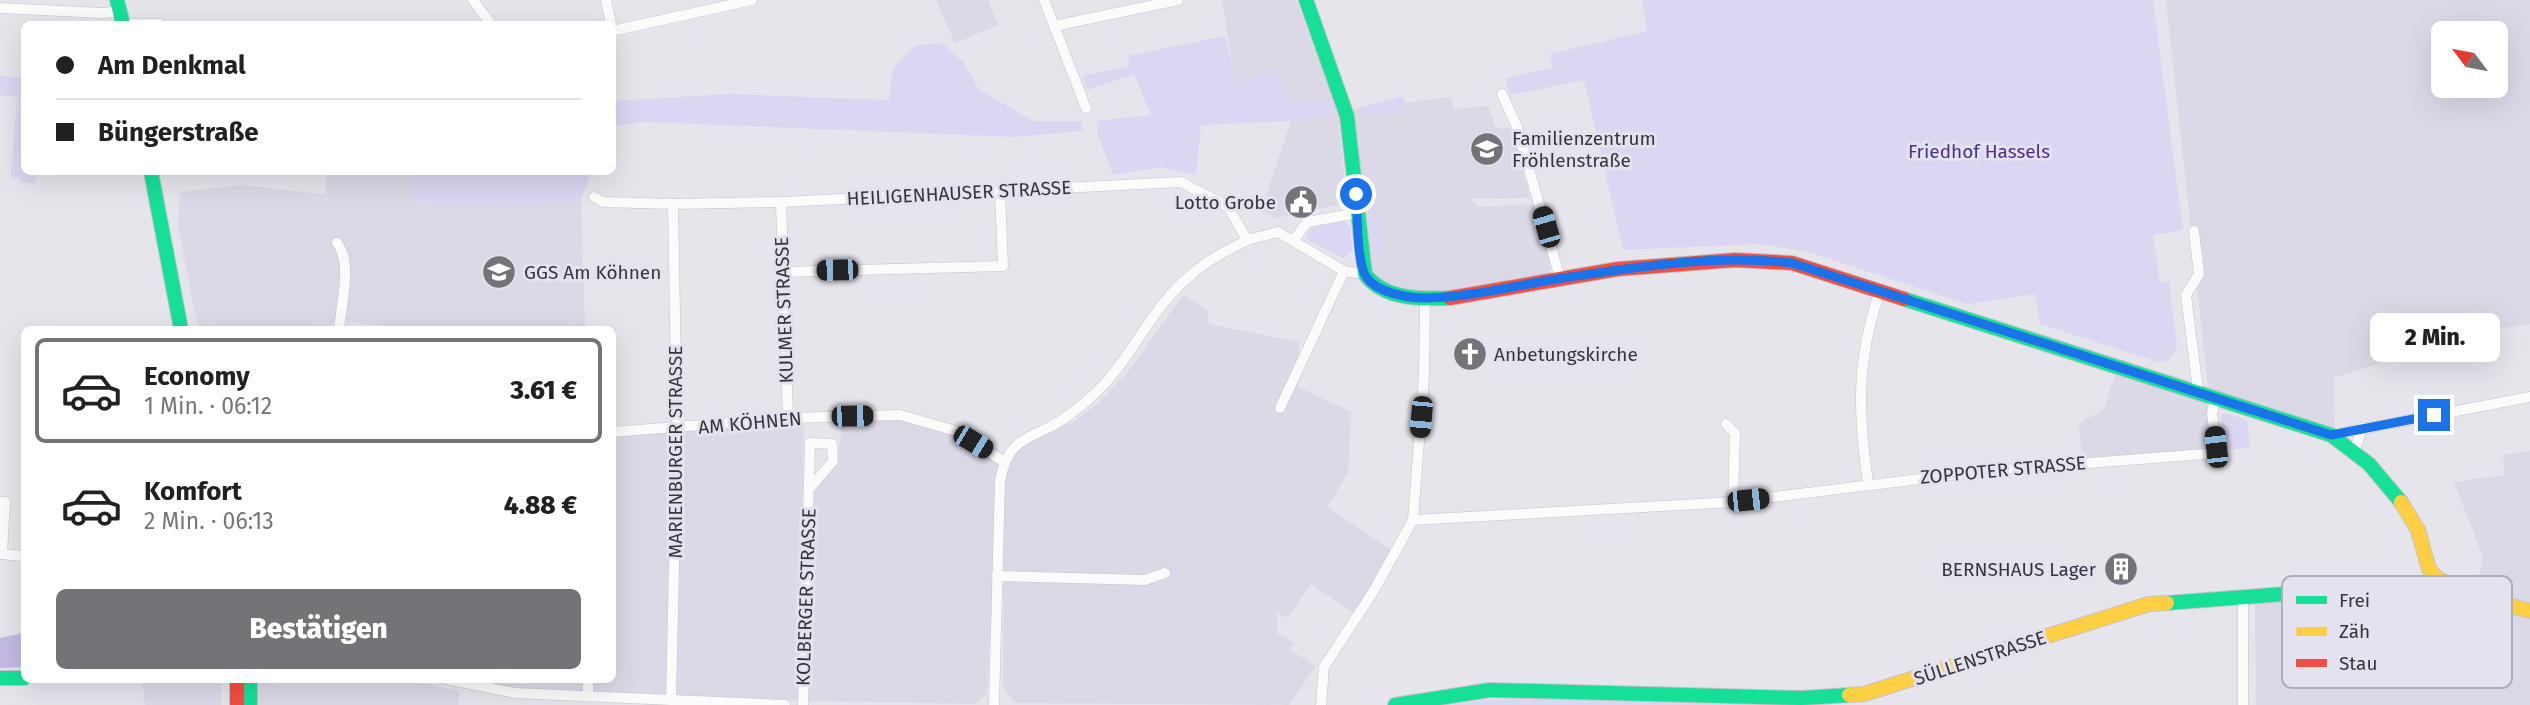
<!DOCTYPE html>
<html lang="de">
<head>
<meta charset="utf-8">
<style>
	body { margin:0; font-family:"Fira Sans",sans-serif; background:#f6f6f6; color:#202124; height:100vh; display:flex; flex-direction:column; font-size:26px; white-space:nowrap }
	* { box-sizing:border-box; margin:0 }
	p { font-size:23px; color:#757577 }
	.icon { flex:none; width:38px; height:38px; fill:none; stroke:currentColor; stroke-width:2; stroke-linecap:round; stroke-linejoin:round }
	.map { position:relative; flex:1; overflow:hidden }
	.details { position:absolute; left:21px; top:326px; width:595px; height:357px; display:flex; flex-direction:column; background:#fff; border-radius:10px; box-shadow:0 7px 28px #0002 }
	.details>* { flex:none }
	.banner { position:absolute; left:21px; top:21px; width:595px; height:154px; border-radius:10px; box-shadow:0 7px 28px #0002; display:grid; align-content:center; height:154px; padding:0 35px; background:#fff }
	.needle { width:46px; rotate:302deg }
	.fabs { position:absolute; left:2431px; top:21px; display:grid; gap:14px }
	.fabs a { display:grid; place-items:center; width:77px; height:77px; border-radius:10px; background:#fff; box-shadow:0 7px 28px #0002; font-size:35px }
	.end { position:absolute; width:32px; height:32px; margin:-16px; border:9px solid #1a73e8; background:#fff; box-shadow:0 0 0 4px #fff }
	.from { border-radius:50% }
	.bubble { position:absolute; height:49px; border-radius:10px; background:#fff; box-shadow:0 7px 28px #0002; font-size:23px; font-weight:800; line-height:49px; text-align:center }
	.car { position:absolute; width:21px; height:42px; margin:-21px -10px; border-radius:9px; box-shadow:0 0 5px 2px #0007; background:linear-gradient(#222 24%,#8ab4d8 0 40%,#222 0 76%,#8ab4d8 0 86%,#222 0) }
	.banner b { display:flex; align-items:center; gap:24px; height:66px; font-size:26px }
	.banner b+b { border-top:2px solid #e0e0e0 }
	.banner i { width:18px; height:18px; background:#202124 }
	ul { padding:12px 0 0; list-style:none }
	li { display:flex; align-items:center; gap:21px; height:105px; margin:0 14px 10px; padding:0 21px; border:4px solid transparent; border-radius:10px }
	li div { flex:1 }
	li b { display:block; font-size:26px }
	li em { font-style:normal; font-weight:800 }
	li.active { border-color:#747378 }
	li>.icon { width:63px; height:63px; stroke-width:1.5 }
	.primary-button { display:flex; gap:14px; margin-top:auto; padding:14px 35px }
	.primary-button a { flex:1; height:80px; border-radius:10px; background:#747378; color:#fff; font-size:28px; font-weight:800; line-height:80px; text-align:center }
	.map>svg:first-child { display:block }
	.built { fill:#dbd9e6; fill-rule:evenodd }
	.green { fill:#dbd6f2 }
	.forest { fill:#c3bae5 }
	.lines { fill:none; stroke-linecap:round; stroke-linejoin:round }
	.street-casing { stroke:#c4c3c8; stroke-width:11 }
	.fast-casing { stroke:#c4c3c8; stroke-width:16 }
	.slow-casing { stroke:#c4c3c8; stroke-width:16 }
	.jam-casing { stroke:#c4c3c8; stroke-width:16 }
	.street { stroke:#fbfbfc; stroke-width:10 }
	.fast { stroke:#16e098; stroke-width:14 }
	.slow { stroke:#ffcf43; stroke-width:14 }
	.jam { stroke:#f24e42; stroke-width:14 }
	.route { stroke:#1a73e8; stroke-width:9 }
	.labels { text-anchor:middle; dominant-baseline:central; stroke-width:6; stroke-linejoin:round; paint-order:stroke }
	.poi-label { font-size:19px; fill:#36353a; stroke:#e5e2ef; text-anchor:start }
	.park-label { font-size:19px; fill:#4b3185; stroke:#e5e2ef }
	.street-label { font-size:19px; fill:#36353a; stroke:#e5e2ef }
	.key { fill:#e5e2ef; stroke:#b0aeb9; stroke-width:2 }
	.key-label { font-size:19px; fill:#36353a }
</style>
</head>
<body>
<div class="map">
<svg width="2530" height="705" viewBox="0 0 2530 705">
	<rect width="100%" height="100%" fill="#e6e5ec"/>
	<g class="built">
		<path d="M936 0H988L998 25 955 43Z"/>
		<path d="M1222 0H1296L1334 102 1288 101 1235 83Z"/>
		<path d="M2166 0H2530V324L2420 340 2422 349 2334 378 2335 431 2208 388ZM2443 33H2496V86H2443Z"/>
		<path d="M1450 97 1455 109 1488 106 1496 128H1511L1530 198 1470 199 1477 207 1537 204 1553 264 1545 278 1493 289 1423 293 1383 284 1367 270 1350 109Z"/>
		<path d="M1338 114 1346 197 1342 204 1277 218 1261 211 1291 121Z"/>
		<path d="M327 172H416L414 202 513 206 581 200 585 329H416L347 322 333 325 332 329H198L178 226 180 192 241 185 325 194Z"/>
		<path d="M1183 295 1207 310 1209 324 1299 342 1298 387 1351 412 1348 473 1327 507 1393 551 1355 614 1311 584 1287 618 1277 612V633L1294 643 1290 650 1316 666 1289 705 1015 703 1003 686 1004 461 1028 436 1072 423 1097 404 1127 373Z"/>
		<path d="M2117 369 2209 399 2213 449 2082 460 2079 424 2104 409Z"/>
		<path d="M902 418 958 436 999 461 987 694 974 704 809 701 814 485 837 463 843 419Z"/>
		<path d="M804 422 798 700 674 696 679 432Z"/>
		<path d="M676 431 667 695 514 689 471 679H612L613 433Z"/>
		<path d="M2530 451V606L2476 590 2483 557 2454 482 2505 475 2503 455Z"/>
		<path d="M2400 590 2404 630 2444 629 2455 592 2530 614V705H2256L2255 601Z"/>
		<path d="M142 679H221V705H145Z"/>
		<path d="M255 679H404L459 691V705H255Z"/>
	</g>
	<g class="green">
		<path d="M1642 0H2153L2183 230 2153 235 2160 283 2169 281 2177 346C2174 357 2169 361 2158 362L2040 324 2035 294 1967 304 1805 251 1759 244 1623 250 1584 80 1510 95 1505 78 1553 68 1550 54 1647 31Z"/>
		<path d="M1225 36 1236 82 1278 71 1288 101 1334 102 1338 114 1291 121 1201 125 1196 175 1160 167 1113 175 1097 133V121L1151 115 1134 74 1088 90 1082 76 1130 66 1128 56Z"/>
		<path d="M942 43 964 63 979 90 1034 121H1081L1083 131 1014 137 646 122 613 126V101L728 94 889 100 893 68 916 45Z"/>
		<path d="M0 76 24 78V172H37L36 184 19 182V178L11 177 17 97 0 95Z"/>
		<path d="M1401 96 1404 98 1405 113 1360 116 1361 107Z"/>
		<path d="M416 172H591L581 200 513 206 413 202Z"/>
		<path d="M1383 216V253L1372 254 1368 217Z"/>
		<path d="M1343 221 1350 226 1352 250 1344 259 1306 239 1311 228Z"/>
		<path d="M2224 413 2247 420 2250 448 2223 450 2221 417Z"/>
		<path d="M1538 698 1748 705H1450L1482 700Z"/>
	</g>
	<path class="forest" d="M24 633V667L0 668V638Z"/>
	<g class="lines">
		<g class="street-casing">
			<g id="street">
				<path d="M473 0 491 24"/>
				<path d="M606 0 611 24"/>
				<path d="M1044 0 1086 108"/>
				<path d="M0 8 103 13 119 11"/>
				<path d="M130 24H160"/>
				<path d="M1054 26 1178 0"/>
				<path d="M612 31 752 0"/>
				<path d="M1502 94 1517 127 1560 278"/>
				<path d="M594 197 603 202 673 204 781 202 1181 182 1228 207 1247 240 1278 232 1344 271 1364 274"/>
				<path d="M781 202 788 418"/>
				<path d="M2194 231 2199 274 2186 295 2198 391"/>
				<path d="M1294 240 1307 222 1358 213"/>
				<path d="M337 243C353 263 341 305 339 329"/>
				<path d="M783 272 1003 266 1000 193"/>
				<path d="M1280 408 1344 271"/>
				<path d="M1726 424 1735 433 1733 502"/>
				<path d="M612 432 788 418 900 415 956 431 1003 461"/>
				<path d="M2331 435 2530 397"/>
				<path d="M2354 453 2362 428"/>
				<path d="M1868 483C1858 412 1856 360 1880 291"/>
				<path d="M0 502H5L2 554"/>
				<path d="M1413 520 1733 502 1976 472 2217 453 2212 413 2216 396"/>
				<path d="M0 554 24 556"/>
				<path d="M997 576 1145 580 1165 573"/>
				<path d="M2243 597V705"/>
				<path d="M446 679 515 693 785 705"/>
				<path d="M588 697V679"/>
				<path d="M671 700 677 429 673 204"/>
				<path d="M803 705 810 443 832 444 833 461 809 489"/>
				<path d="M994 705 1000 481C1009 431 1037 440 1069 415 1085 403 1100 391 1112 375 1139 342 1158 301 1192 274 1208 260 1228 250 1247 240"/>
				<path d="M1321 705 1324 667 1373 592 1413 520 1424 376 1425 298"/>
			</g>
		</g>
		<g class="fast-casing">
			<g id="fast">
				<path d="M117 0 123 24"/>
				<path d="M1306 0 1347 116 1365 274C1384 300 1421 299 1450 298"/>
				<path d="M151 172 181 329"/>
				<path d="M1904 299 2331 435 2369 464 2401 502"/>
				<path d="M2167 603 2426 583 2435 577"/>
				<path d="M0 678H24"/>
				<path d="M250 679V705"/>
				<path d="M1395 705 1490 690 1802 698 1849 695"/>
			</g>
		</g>
		<g class="slow-casing">
			<g id="slow">
				<path d="M2401 502 2418 530 2429 569 2438 579 2469 594 2530 611"/>
				<path d="M1849 695 1864 694 2149 604 2167 603"/>
			</g>
		</g>
		<g class="jam-casing">
			<g id="jam">
				<path d="M1450 298 1618 269 1735 260 1792 263 1904 299"/>
				<path d="M237 679V705"/>
			</g>
		</g>
		<use href="#street" class="street"/>
		<use href="#fast" class="fast"/>
		<use href="#slow" class="slow"/>
		<use href="#jam" class="jam"/>
	</g>
	<g class="lines">
		<path class="route" d="M1356 194C1358 213 1356 264 1367 278 1378 293 1408 298 1426 298 1473 297 1517 285 1563 278 1637 267 1717 254 1792 263L2331 435 2434 415"/>
	</g>
	<defs>
		<g id="school-disc" transform="scale(1.75)"><circle r="9.5" fill="#747378" stroke="#e5e2ef"/><path d="M0-5L7-2L0 1L-7-2ZM-4 1L0 2.5L4 1V4Q0 6-4 4Z" fill="#fff"/></g>
		<g id="civic-disc" transform="scale(1.75)"><circle r="9.5" fill="#747378" stroke="#e5e2ef"/><path d="M-.6-6.5H3V-4.5H.6V-3L4-1V1h2V6H-6V1h2V-1L-.6-3ZM-1.2 2.5V6h2.4V2.5Z" fill="#fff"/></g>
		<g id="church-disc" transform="scale(1.75)"><circle r="9.5" fill="#747378" stroke="#e5e2ef"/><path d="M-1.2-6h2.4v3.5h3.3v2.4h-3.3V6h-2.4V-.1h-3.3v-2.4h3.3Z" fill="#fff"/></g>
		<g id="building-disc" transform="scale(1.75)"><circle r="9.5" fill="#747378" stroke="#e5e2ef"/><path d="M-4-6H4V6H1V3H-1V6H-4ZM-2.5-4.3h1.7v1.8h-1.7ZM.8-4.3h1.7v1.8H.8ZM-2.5-1h1.7V.8h-1.7ZM.8-1h1.7V.8H.8Z" fill="#fff"/></g>
	</defs>
	<g fill-rule="evenodd">
		<use href="#school-disc" x="1487" y="149"/>
		<use href="#civic-disc" x="1301" y="202"/>
		<use href="#school-disc" x="499" y="272"/>
		<use href="#church-disc" x="1470" y="354"/>
		<use href="#building-disc" x="2121" y="569"/>
	</g>
	<g class="labels">
		<g class="poi-label">
			<text x="1512" y="138">Familienzentrum<tspan x="1512" dy="22">Fröhlenstraße</tspan></text>
			<text x="1276" y="202" text-anchor="end">Lotto Grobe</text>
			<text x="524" y="272">GGS Am Köhnen</text>
			<text x="1494" y="354">Anbetungskirche</text>
			<text x="2096" y="569" text-anchor="end">BERNSHAUS Lager</text>
		</g>
		<g class="park-label">
			<text x="1979" y="151">Friedhof Hassels</text>
		</g>
		<g class="street-label">
			<text transform="translate(959 193) rotate(-3)">HEILIGENHAUSER STRASSE</text>
			<text transform="translate(784 310) rotate(-92)">KULMER STRASSE</text>
			<text transform="translate(750 423) rotate(-5)">AM KÖHNEN</text>
			<text transform="translate(675 452) rotate(-90)">MARIENBURGER STRASSE</text>
			<text transform="translate(2003 470) rotate(-5)">ZOPPOTER STRASSE</text>
			<text transform="translate(806 597) rotate(-88)">KOLBERGER STRASSE</text>
			<text transform="translate(1980 658) rotate(-18)">SÜLLENSTRASSE</text>
		</g>
	</g>
	<rect x="2282" y="576" width="230" height="112" rx="10" class="key"/>
	<rect x="2296" y="596" width="31" height="8" fill="#16e098"/>
	<rect x="2296" y="627" width="31" height="9" fill="#ffcf43"/>
	<rect x="2296" y="659" width="31" height="8" fill="#f24e42"/>
	<g class="key-label">
		<text x="2339" y="607">Frei</text>
		<text x="2339" y="638">Zäh</text>
		<text x="2339" y="670">Stau</text>
	</g>
</svg>
<div class="fabs">
<a><svg class="needle" viewBox="-14 -14 28 28"><path d="M0-13l5 13h-10z" fill="#e53935"/><path d="M0 13l5-13h-10z" fill="#757577"/></svg></a>
</div>
<i class="end from" style="left:1356px;top:194px"></i>
<i class="end" style="left:2434px;top:415px"></i>
<div class="bubble" style="left:2370px;top:313px;width:130px">2 Min.</div>
<i class="car" style="left:1546px;top:227px;rotate:344deg"></i>
<i class="car" style="left:837px;top:270px;rotate:269deg"></i>
<i class="car" style="left:852px;top:416px;rotate:89deg"></i>
<i class="car" style="left:1421px;top:417px;rotate:185deg"></i>
<i class="car" style="left:973px;top:442px;rotate:121deg"></i>
<i class="car" style="left:2216px;top:447px;rotate:354deg"></i>
<i class="car" style="left:1748px;top:500px;rotate:84deg"></i>
<div class="banner">
<b><i class="from"></i>Am Denkmal</b>
<b><i></i>Büngerstraße</b>
</div>
<section class="details">
<ul>
<li class="active"><svg class="icon" aria-label="car" viewBox="0 0 24 24"><path d="M5 17H2v-5l4-1 3-4h7l3 4 3 1v5h-3M9 17h6M6 11h13"/><circle cx="7" cy="17" r="2"/><circle cx="17" cy="17" r="2"/></svg><div><b>Economy</b><p>1 Min. · 06:12</p></div><em>3.61 €</em></li>
<li><svg class="icon" aria-label="car" viewBox="0 0 24 24"><path d="M5 17H2v-5l4-1 3-4h7l3 4 3 1v5h-3M9 17h6M6 11h13"/><circle cx="7" cy="17" r="2"/><circle cx="17" cy="17" r="2"/></svg><div><b>Komfort</b><p>2 Min. · 06:13</p></div><em>4.88 €</em></li>
</ul>
<div class="primary-button"><a>Bestätigen</a></div>
</section>
</div>
</body>
</html>
